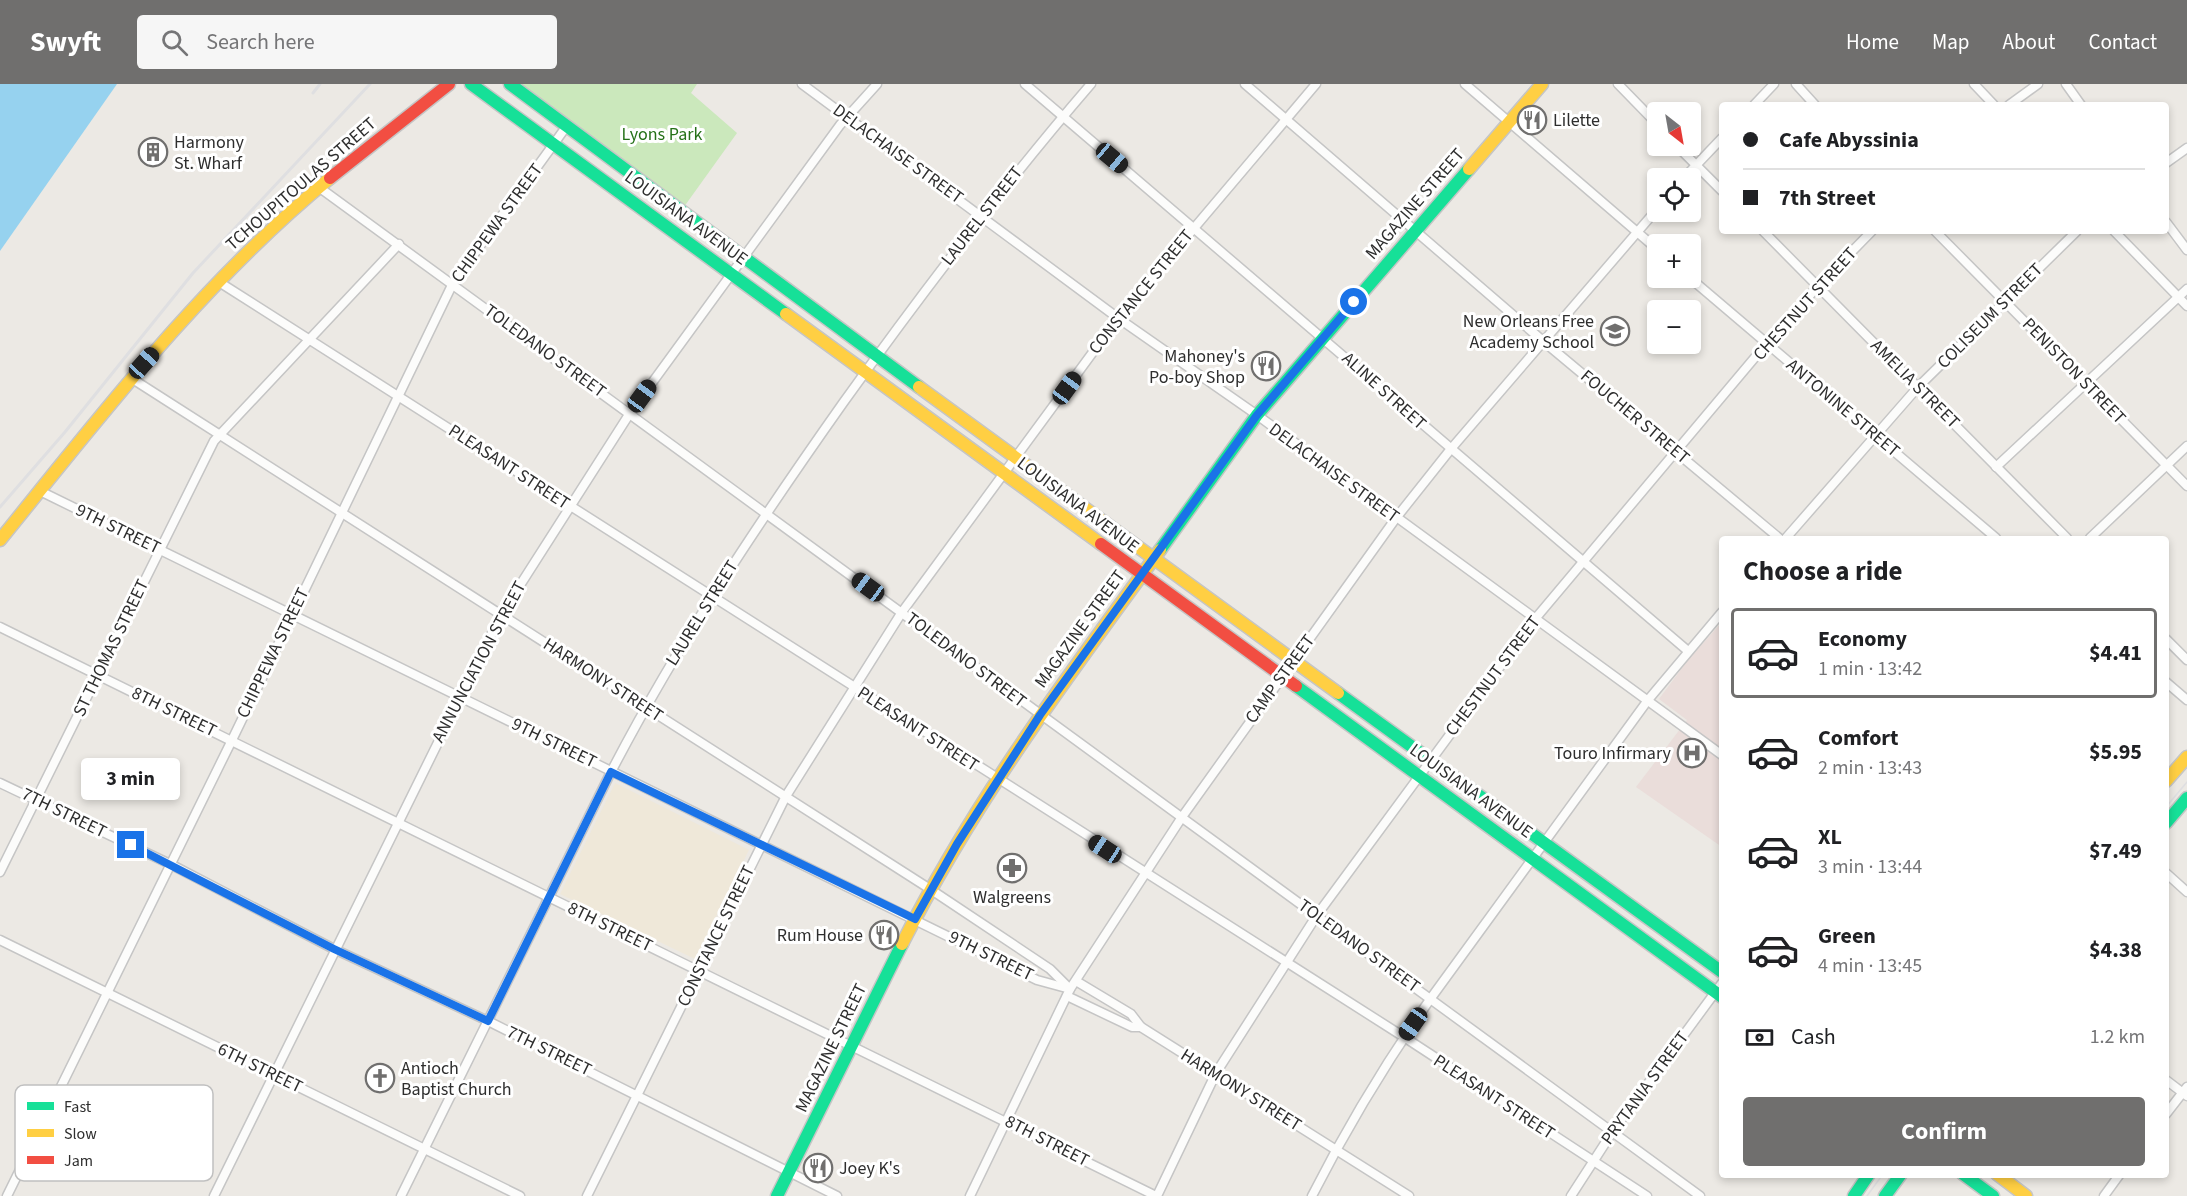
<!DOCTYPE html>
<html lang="en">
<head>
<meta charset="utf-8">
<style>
	body { margin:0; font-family:"Source Sans 3",sans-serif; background:#f6f6f6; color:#202124; height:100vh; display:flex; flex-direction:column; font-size:22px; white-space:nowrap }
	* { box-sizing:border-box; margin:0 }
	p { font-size:20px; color:#757577 }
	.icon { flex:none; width:33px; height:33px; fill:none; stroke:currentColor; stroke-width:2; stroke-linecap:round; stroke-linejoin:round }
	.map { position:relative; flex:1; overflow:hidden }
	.sheet { position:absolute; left:1719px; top:452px; width:450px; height:642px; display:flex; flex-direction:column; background:#fff; border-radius:6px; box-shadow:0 3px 9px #0003 }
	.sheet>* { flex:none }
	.top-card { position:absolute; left:1719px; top:18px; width:450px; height:132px; border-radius:6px; box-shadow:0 3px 9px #0003; display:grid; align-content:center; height:132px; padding:0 24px; background:#fff }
	.needle { width:39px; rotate:149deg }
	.controls { position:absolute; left:1647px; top:18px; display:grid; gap:12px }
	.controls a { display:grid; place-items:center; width:54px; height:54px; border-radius:6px; background:#fff; box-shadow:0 3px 9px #0003; font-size:30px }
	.end { position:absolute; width:27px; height:27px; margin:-14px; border:8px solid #1a73e8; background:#fff; box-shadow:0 0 0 3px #fff }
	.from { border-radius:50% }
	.bubble { position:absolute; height:42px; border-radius:6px; background:#fff; box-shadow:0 3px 9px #0003; font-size:20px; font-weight:700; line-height:42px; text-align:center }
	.car { position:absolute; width:18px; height:36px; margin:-18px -9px; border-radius:8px; box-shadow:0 0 4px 2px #0007; background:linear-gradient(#222 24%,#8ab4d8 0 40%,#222 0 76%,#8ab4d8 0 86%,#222 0) }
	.top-card b { display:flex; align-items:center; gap:21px; height:57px; font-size:22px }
	.top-card b+b { border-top:2px solid #e0e0e0 }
	.top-card i { width:15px; height:15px; background:#202124 }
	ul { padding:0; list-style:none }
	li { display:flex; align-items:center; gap:18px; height:90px; margin:0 12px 9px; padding:0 12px; border:3px solid transparent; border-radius:6px }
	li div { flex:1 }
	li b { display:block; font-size:22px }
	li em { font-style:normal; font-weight:700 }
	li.active { border-color:#706f6e }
	li>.icon { width:54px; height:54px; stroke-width:1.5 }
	h2 { padding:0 24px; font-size:27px; line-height:72px }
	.pay { display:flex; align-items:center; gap:15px; height:66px; padding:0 24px; font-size:22px }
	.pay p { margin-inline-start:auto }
	.primary-button { display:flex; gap:12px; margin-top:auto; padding:12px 24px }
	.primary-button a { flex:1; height:69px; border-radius:6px; background:#706f6e; color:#fff; font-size:24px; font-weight:700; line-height:69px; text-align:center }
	header { display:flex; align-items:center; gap:36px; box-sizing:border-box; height:84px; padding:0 30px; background:#706f6e; color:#fff }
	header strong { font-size:28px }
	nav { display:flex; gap:33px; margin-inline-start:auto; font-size:21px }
	.search { width:420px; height:54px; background:#f6f6f6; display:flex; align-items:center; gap:15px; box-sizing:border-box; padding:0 21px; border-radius:6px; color:#757577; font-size:22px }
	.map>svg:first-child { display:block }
	.education { fill:#efe8d9 }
	.medical { fill:#eaddda }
	.green { fill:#cbe8bc }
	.water { fill:#96d2ef }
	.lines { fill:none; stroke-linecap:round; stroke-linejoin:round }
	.street-casing { stroke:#c5c5c5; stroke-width:11 }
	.fast-casing { stroke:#c5c5c5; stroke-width:15 }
	.slow-casing { stroke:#c5c5c5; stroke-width:15 }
	.jam-casing { stroke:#c5c5c5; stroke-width:15 }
	.street { stroke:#fcfcfb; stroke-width:8 }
	.fast { stroke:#16e098; stroke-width:12 }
	.slow { stroke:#ffcf43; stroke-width:12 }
	.jam { stroke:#f24e42; stroke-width:12 }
	.tram { stroke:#dfdfe1; stroke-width:1.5 }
	.rail { stroke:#dfdfe1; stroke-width:3 }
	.route { stroke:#1a73e8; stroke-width:8 }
	.labels { text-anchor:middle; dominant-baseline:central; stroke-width:6; stroke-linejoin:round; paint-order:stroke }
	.poi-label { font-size:18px; fill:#2e2e2e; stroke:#fff; text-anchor:start }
	.park-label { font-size:18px; fill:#257118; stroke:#fff }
	.street-label { font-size:18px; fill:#2e2e2e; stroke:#fff }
	.key { fill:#fff; stroke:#c0c0c0; stroke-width:1.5 }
	.key-label { font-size:16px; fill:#2e2e2e }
</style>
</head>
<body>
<header>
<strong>Swyft</strong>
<div class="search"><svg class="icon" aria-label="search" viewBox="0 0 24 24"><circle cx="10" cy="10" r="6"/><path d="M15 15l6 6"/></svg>Search here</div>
<nav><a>Home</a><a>Map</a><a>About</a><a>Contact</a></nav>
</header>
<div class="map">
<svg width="2187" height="1112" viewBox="0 0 2187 1112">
	<rect width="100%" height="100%" fill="#ece9e4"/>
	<path class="education" d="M615 699 749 766 695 875 560 810Z"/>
	<path class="medical" d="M1722 538V763L1636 703 1687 636 1659 615 1688 576Z"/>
	<path class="green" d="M510 0H697L691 9 737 49 681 127Z"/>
	<path class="water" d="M0 0H117L0 167Z"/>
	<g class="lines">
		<g class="street-casing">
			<g id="street">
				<path d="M802 0 1118 234 1257 331 1722 671"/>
				<path d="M1025 0 1688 567"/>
				<path d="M1245 0 1543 257 1779 454"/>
				<path d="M1465 0 1658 166"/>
				<path d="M1618 0 1658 41"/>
				<path d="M1796 0 1815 21"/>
				<path d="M1974 0 1994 21"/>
				<path d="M2066 0 2081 21"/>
				<path d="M1754 21 1774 0"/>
				<path d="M2009 21 2038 0"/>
				<path d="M1677 62 1722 107"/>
				<path d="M2166 79 2187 64"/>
				<path d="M1684 94 1722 54"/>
				<path d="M320 104 1700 1112"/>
				<path d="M2166 138 2187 166"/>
				<path d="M1763 147 2067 454"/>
				<path d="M1935 147 2187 402"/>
				<path d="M2114 147 2187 222"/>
				<path d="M1690 194 1996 454"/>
				<path d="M219 198 1404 953 1647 1112"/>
				<path d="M131 294 930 805 1050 885 1068 903"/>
				<path d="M1996 383 2187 205"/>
				<path d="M40 407 1037 896 1070 905"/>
				<path d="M1786 454 1918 303 2077 147"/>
				<path d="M2090 454 2187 362"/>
				<path d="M0 543 1156 1112"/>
				<path d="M2166 555 2187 576"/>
				<path d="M2166 598 2187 616"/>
				<path d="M0 699 170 780 334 865 488 937 837 1112"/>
				<path d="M0 788 214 357 399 160"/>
				<path d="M2166 789 2187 808"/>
				<path d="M0 856 520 1112"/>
				<path d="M1076 897 1131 930 1141 943"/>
				<path d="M1067 912 1132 943H1141L1409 1112"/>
				<path d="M2166 996 2187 1012"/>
				<path d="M2166 1030 2187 1003"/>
				<path d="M7 1112 232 656 453 199 566 43"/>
				<path d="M214 1112 501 531 630 329 840 41 877 0"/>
				<path d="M401 1112 611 688C678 559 759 438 843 319 922 209 1003 102 1091 0"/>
				<path d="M587 1112 786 712 902 528 1118 234 1316 0"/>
				<path d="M970 1112 1070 905 1182 733 1396 434 1450 366 1658 124"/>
				<path d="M1157 1112 1216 989 1317 831 1535 535 1767 259 1818 202 1872 147"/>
				<path d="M1312 1112C1347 1043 1387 977 1431 914L1648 616 1722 528"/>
				<path d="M1571 1112 1613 1047 1722 899"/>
				<path d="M2104 1112 2120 1090"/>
			</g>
		</g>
		<g class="fast-casing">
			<g id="fast">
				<path d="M471 0 786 230"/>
				<path d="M510 0 919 303"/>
				<path d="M1160 466 1257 331 1469 85"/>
				<path d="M1296 602 1722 913"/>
				<path d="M1338 609 1722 888"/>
				<path d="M2166 739 2187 714"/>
				<path d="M1963 1090 1993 1112"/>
				<path d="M777 1112 902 860"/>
				<path d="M1854 1112 1869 1090"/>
				<path d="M1885 1112 1901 1090"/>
			</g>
		</g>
		<g class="slow-casing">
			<g id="slow">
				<path d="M1469 85 1542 0"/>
				<path d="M786 230 1101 460"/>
				<path d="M919 303 1338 609"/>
				<path d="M0 456C103 329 203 198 330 94"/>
				<path d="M2166 697 2187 673"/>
				<path d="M902 860C973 719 1067 593 1160 466"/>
				<path d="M1997 1090 2026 1112"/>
			</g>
		</g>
		<g class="jam-casing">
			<g id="jam">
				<path d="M330 94 449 0"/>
				<path d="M1101 460 1296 602"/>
			</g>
		</g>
		<use href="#street" class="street"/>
		<use href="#fast" class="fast"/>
		<use href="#slow" class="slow"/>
		<use href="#jam" class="jam"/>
		<g class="tram">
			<path d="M2166 723 2187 698"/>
			<path d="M1867 1112 1883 1090"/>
		</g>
		<g class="rail">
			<path d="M313 9 320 0"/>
			<path d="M0 423 65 348 193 189 370 0"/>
		</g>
	</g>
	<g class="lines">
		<path class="route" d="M131 761 334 865 488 937 611 688 915 835 957 760 1040 631 1257 331 1354 218"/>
	</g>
	<defs>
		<g id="restaurant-ring" transform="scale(1.5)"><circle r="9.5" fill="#fff" stroke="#706f6e" stroke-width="1.5"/><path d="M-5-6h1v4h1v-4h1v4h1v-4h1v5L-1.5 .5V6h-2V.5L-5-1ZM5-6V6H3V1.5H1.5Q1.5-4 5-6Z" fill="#706f6e"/></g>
		<g id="building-ring" transform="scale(1.5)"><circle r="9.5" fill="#fff" stroke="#706f6e" stroke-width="1.5"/><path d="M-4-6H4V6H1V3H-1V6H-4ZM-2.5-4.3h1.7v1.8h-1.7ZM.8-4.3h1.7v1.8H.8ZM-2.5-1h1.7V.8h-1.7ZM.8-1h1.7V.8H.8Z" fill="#706f6e"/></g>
		<g id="school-ring" transform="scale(1.5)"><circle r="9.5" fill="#fff" stroke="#706f6e" stroke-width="1.5"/><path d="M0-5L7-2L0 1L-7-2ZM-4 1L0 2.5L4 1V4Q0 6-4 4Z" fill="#706f6e"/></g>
		<g id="hospital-ring" transform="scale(1.5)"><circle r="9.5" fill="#fff" stroke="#706f6e" stroke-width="1.5"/><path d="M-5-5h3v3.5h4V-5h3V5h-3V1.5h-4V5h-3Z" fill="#706f6e"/></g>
		<g id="pharmacy-ring" transform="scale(1.5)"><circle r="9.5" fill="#fff" stroke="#706f6e" stroke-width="1.5"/><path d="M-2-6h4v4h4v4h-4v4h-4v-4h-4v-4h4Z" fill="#706f6e"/></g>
		<g id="church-ring" transform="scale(1.5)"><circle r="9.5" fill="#fff" stroke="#706f6e" stroke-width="1.5"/><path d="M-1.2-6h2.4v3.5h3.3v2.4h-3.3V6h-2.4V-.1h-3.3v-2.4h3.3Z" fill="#706f6e"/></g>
	</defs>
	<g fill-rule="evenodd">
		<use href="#restaurant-ring" x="1532" y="36"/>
		<use href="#building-ring" x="153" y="68"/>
		<use href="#school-ring" x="1615" y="247"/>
		<use href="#restaurant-ring" x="1266" y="282"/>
		<use href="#hospital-ring" x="1692" y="669"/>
		<use href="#pharmacy-ring" x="1012" y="784"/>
		<use href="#restaurant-ring" x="884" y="851"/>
		<use href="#church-ring" x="380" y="994"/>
		<use href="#restaurant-ring" x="818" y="1084"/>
	</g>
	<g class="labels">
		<g class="poi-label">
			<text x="1553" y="36">Lilette</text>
			<text x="174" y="58">Harmony<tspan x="174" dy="21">St. Wharf</tspan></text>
			<text x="1594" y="237" text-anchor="end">New Orleans Free<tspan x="1594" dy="21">Academy School</tspan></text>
			<text x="1245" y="272" text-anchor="end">Mahoney's<tspan x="1245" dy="21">Po-boy Shop</tspan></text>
			<text x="1671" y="669" text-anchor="end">Touro Infirmary</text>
			<text x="1012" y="813" text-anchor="middle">Walgreens</text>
			<text x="863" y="851" text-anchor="end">Rum House</text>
			<text x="401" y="984">Antioch<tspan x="401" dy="21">Baptist Church</tspan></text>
			<text x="839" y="1084">Joey K's</text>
		</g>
		<g class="park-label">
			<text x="662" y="50">Lyons Park</text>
		</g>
		<g class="street-label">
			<text transform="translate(898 70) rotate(36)">DELACHAISE STREET</text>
			<text transform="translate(301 100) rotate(-41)">TCHOUPITOULAS STREET</text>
			<text transform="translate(1415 120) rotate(-49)">MAGAZINE STREET</text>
			<text transform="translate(982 132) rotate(-52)">LAUREL STREET</text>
			<text transform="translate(686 134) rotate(36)">LOUISIANA AVENUE</text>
			<text transform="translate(497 139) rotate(-54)">CHIPPEWA STREET</text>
			<text transform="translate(1141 208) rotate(-51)">CONSTANCE STREET</text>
			<text transform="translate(1805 220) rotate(-48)">CHESTNUT STREET</text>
			<text transform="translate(1990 232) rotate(-45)">COLISEUM STREET</text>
			<text transform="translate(545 267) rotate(36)">TOLEDANO STREET</text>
			<text transform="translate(2074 287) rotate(46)">PENISTON STREET</text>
			<text transform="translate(1915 300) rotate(45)">AMELIA STREET</text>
			<text transform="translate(1384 307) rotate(42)">ALINE STREET</text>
			<text transform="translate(1843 324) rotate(40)">ANTONINE STREET</text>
			<text transform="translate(1635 333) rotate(40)">FOUCHER STREET</text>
			<text transform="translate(509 383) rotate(33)">PLEASANT STREET</text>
			<text transform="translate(1334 389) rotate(36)">DELACHAISE STREET</text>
			<text transform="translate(1078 421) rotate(37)">LOUISIANA AVENUE</text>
			<text transform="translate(118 445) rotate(26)">9TH STREET</text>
			<text transform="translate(702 529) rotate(-58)">LAUREL STREET</text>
			<text transform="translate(1080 545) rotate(-54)">MAGAZINE STREET</text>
			<text transform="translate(111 564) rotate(-64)">ST THOMAS STREET</text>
			<text transform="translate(273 569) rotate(-64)">CHIPPEWA STREET</text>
			<text transform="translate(966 576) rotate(37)">TOLEDANO STREET</text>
			<text transform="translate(479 578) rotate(-62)">ANNUNCIATION STREET</text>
			<text transform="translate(1493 592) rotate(-53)">CHESTNUT STREET</text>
			<text transform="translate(1280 595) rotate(-54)">CAMP STREET</text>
			<text transform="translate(603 596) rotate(33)">HARMONY STREET</text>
			<text transform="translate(174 628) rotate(26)">8TH STREET</text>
			<text transform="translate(918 645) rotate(33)">PLEASANT STREET</text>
			<text transform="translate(554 659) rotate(26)">9TH STREET</text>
			<text transform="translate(1471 707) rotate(36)">LOUISIANA AVENUE</text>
			<text transform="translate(64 729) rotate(26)">7TH STREET</text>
			<text transform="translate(610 843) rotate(26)">8TH STREET</text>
			<text transform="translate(716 852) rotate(-64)">CONSTANCE STREET</text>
			<text transform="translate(1359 862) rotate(36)">TOLEDANO STREET</text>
			<text transform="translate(991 872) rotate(26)">9TH STREET</text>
			<text transform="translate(831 964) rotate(-64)">MAGAZINE STREET</text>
			<text transform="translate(549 967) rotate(26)">7TH STREET</text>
			<text transform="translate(260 984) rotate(26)">6TH STREET</text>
			<text transform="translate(1645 1004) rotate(-54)">PRYTANIA STREET</text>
			<text transform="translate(1241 1006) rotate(32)">HARMONY STREET</text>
			<text transform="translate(1494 1013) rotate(33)">PLEASANT STREET</text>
			<text transform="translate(1047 1057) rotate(27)">8TH STREET</text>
		</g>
	</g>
	<rect x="15" y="1001" width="198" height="96" rx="9" class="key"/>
	<rect x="27" y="1018" width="27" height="8" fill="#16e098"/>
	<rect x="27" y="1045" width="27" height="8" fill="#ffcf43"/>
	<rect x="27" y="1072" width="27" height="8" fill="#f24e42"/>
	<g class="key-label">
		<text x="64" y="1028">Fast</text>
		<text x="64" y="1055">Slow</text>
		<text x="64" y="1082">Jam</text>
	</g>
</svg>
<div class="controls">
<a><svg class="needle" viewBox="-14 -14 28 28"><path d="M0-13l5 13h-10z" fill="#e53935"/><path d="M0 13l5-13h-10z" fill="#757577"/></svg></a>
<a><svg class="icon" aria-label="locate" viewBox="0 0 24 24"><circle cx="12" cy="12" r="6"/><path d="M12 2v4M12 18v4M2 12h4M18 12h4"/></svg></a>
<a>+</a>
<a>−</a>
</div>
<i class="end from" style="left:1354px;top:218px"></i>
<i class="end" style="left:131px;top:761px"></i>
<div class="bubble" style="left:81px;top:674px;width:99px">3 min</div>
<i class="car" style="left:1112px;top:74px;rotate:130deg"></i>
<i class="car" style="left:144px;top:279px;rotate:42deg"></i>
<i class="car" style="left:1067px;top:304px;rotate:36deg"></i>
<i class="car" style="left:642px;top:312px;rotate:36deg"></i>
<i class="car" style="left:868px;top:503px;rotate:306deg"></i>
<i class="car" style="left:1105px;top:765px;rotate:303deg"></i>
<i class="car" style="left:1413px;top:940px;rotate:215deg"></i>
<div class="top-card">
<b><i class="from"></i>Cafe Abyssinia</b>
<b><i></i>7th Street</b>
</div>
<section class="sheet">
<h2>Choose a ride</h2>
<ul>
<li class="active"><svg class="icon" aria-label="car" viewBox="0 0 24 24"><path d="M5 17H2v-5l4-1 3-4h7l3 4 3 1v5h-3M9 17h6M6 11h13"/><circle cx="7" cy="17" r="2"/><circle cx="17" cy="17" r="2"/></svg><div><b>Economy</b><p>1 min · 13:42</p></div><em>$4.41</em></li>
<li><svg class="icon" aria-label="car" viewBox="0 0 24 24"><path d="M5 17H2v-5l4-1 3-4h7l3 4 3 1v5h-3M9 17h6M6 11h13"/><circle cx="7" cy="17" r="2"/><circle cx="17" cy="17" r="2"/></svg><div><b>Comfort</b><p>2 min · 13:43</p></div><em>$5.95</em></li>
<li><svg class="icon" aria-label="car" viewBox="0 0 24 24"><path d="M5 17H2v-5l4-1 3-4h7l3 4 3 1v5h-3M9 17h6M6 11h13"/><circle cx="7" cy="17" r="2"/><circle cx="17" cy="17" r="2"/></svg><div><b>XL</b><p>3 min · 13:44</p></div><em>$7.49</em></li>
<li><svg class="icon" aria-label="car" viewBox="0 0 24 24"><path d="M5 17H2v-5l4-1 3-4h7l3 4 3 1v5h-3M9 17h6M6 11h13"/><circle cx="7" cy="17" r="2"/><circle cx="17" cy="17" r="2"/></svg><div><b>Green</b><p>4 min · 13:45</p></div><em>$4.38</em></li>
</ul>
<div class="pay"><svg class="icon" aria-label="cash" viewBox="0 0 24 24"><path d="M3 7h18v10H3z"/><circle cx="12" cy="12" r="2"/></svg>Cash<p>1.2 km</p></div>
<div class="primary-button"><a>Confirm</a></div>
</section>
</div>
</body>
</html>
